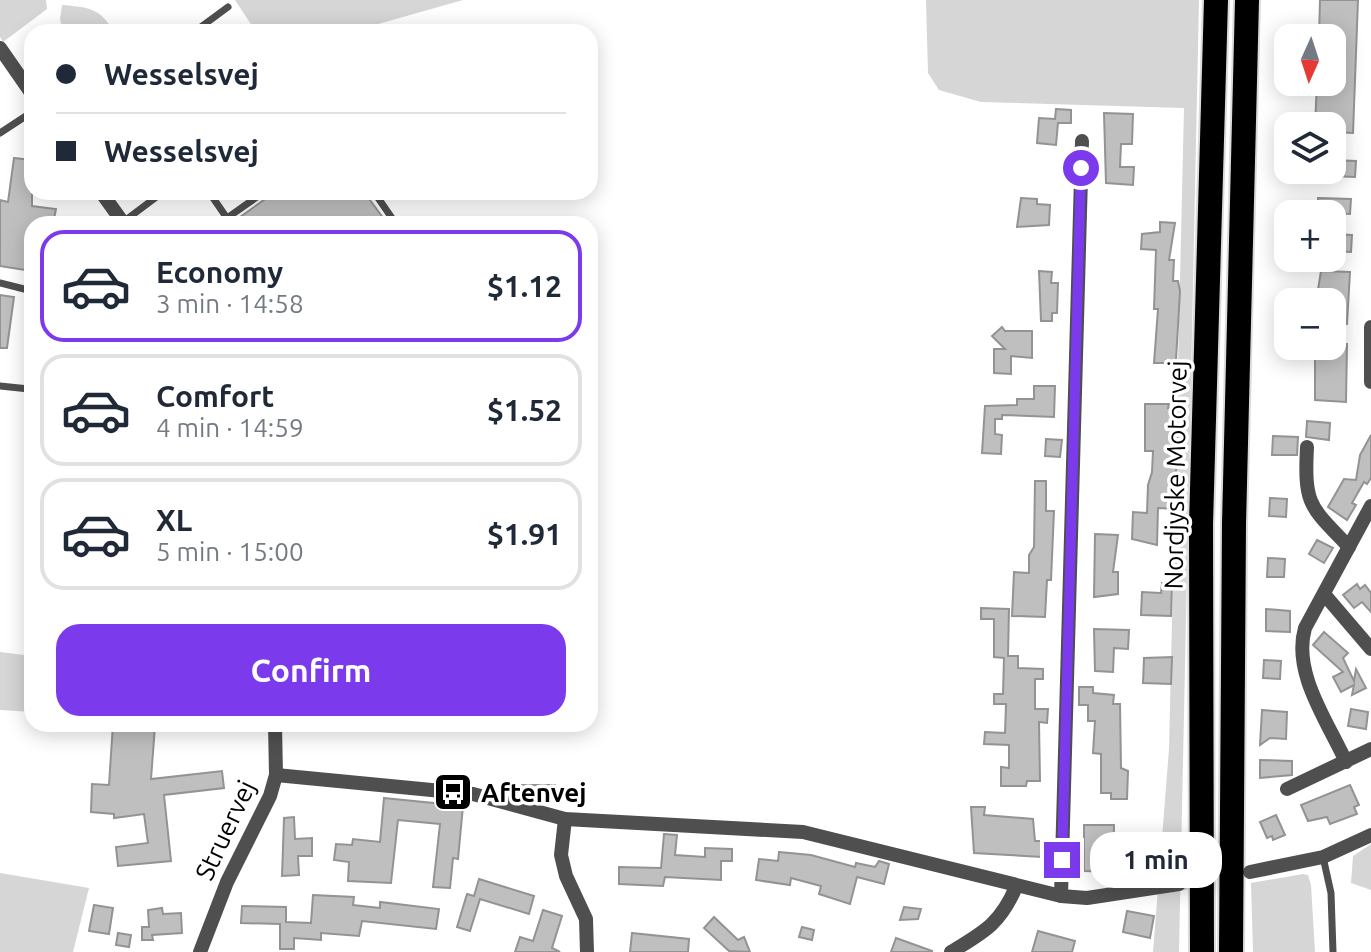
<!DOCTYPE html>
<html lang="en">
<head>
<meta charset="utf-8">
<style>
	body { margin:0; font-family:Ubuntu,sans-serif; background:#f6f6f7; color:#1f2937; height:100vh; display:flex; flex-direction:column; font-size:30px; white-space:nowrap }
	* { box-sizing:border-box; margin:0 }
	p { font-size:26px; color:#747a83 }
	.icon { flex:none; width:44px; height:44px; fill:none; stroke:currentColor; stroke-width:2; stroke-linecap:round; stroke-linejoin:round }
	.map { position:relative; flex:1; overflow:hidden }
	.side { position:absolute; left:24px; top:216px; width:574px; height:516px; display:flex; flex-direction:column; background:#fff; border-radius:24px; box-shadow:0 4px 20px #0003 }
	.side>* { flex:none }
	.banner { position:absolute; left:24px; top:24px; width:574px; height:176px; border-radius:24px; box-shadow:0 4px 20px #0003; display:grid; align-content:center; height:176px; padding:0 32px; background:#fff }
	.needle { width:52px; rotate:183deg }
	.tools { position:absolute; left:1274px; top:24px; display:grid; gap:16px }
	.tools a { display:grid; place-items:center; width:72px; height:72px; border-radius:16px; background:#fff; box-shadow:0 4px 20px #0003; font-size:40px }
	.end { position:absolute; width:36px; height:36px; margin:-18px; border:10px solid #7c3aed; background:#fff; box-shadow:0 0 0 4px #fff }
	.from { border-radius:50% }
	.bubble { position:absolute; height:56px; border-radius:24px; background:#fff; box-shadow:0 4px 20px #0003; font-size:26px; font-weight:600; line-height:56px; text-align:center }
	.banner b { display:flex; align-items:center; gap:28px; height:76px; font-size:30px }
	.banner b+b { border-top:2px solid #e0e1e3 }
	.banner i { width:20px; height:20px; background:#1f2937 }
	ul { padding:14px 0 0; list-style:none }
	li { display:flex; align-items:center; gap:24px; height:112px; margin:0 16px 12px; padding:0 16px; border:4px solid #e0e1e3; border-radius:24px }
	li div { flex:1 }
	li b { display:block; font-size:30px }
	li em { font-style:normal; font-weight:600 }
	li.selected { border-color:#7c3aed }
	li>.icon { width:72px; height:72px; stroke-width:1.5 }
	.cta { display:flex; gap:16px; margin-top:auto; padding:16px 32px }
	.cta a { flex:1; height:92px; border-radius:24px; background:#7c3aed; color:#fff; font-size:32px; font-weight:600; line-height:92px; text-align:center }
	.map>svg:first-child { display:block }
	.green { fill:#d6d6d6 }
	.building { fill:#bfbfbf; stroke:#939393; stroke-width:2 }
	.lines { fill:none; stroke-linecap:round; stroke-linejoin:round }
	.minor-tunnel { stroke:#d9d9d9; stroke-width:14; stroke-dasharray:14 7; stroke-linecap:butt }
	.motorway-casing { stroke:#dbdbdb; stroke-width:28 }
	.service { stroke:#4f4f4f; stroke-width:7 }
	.minor { stroke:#4f4f4f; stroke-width:14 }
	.motorway { stroke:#000; stroke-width:24 }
	.route { stroke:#7c3aed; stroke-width:10 }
	.labels { text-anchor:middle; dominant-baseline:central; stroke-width:7; stroke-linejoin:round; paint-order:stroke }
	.street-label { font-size:26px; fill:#000; stroke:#fff }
	.poi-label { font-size:26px; font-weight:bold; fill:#000; stroke:#fff; text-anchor:start }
</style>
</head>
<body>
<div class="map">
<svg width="1371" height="952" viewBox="0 0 1371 952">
	<rect width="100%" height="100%" fill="#fff"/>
	<g class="green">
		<path d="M0 0H46L47 9 3 42 0 37Z"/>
		<path d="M235 0H463L350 32H256Z"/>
		<path d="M926 0H1199L1179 952H1153L1169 749 1184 108 981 102 939 90 928 73Z"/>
		<path d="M62 5C87 7 102 8 113 32H63L60 19Z"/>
		<path d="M0 652 32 656V712L0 710Z"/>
		<path d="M1371 844V890L1351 883 1353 856Z"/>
		<path d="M0 873 89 888 73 952H0Z"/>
		<path d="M1303 874 1308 875 1311 885 1315 952H1253L1251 883Z"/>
	</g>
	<g class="building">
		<path d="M1320 0H1358L1353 133 1332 132V126H1315L1317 82H1332V38H1319Z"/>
		<path d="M1056 109 1071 110V123H1058L1056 145 1037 143 1039 118 1055 119Z"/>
		<path d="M1104 113 1133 114 1132 144H1121L1120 167H1134L1133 185 1106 183Z"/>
		<path d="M14 158 32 160V206L56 209 53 224H32V271L0 266V200L8 202Z"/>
		<path d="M1332 160 1356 161 1355 177 1332 176Z"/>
		<path d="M275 192H364L384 219 378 224H237L236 220Z"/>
		<path d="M1021 198 1037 199V204L1050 205 1049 225 1017 227Z"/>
		<path d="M1318 198 1351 199 1350 214 1318 212Z"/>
		<path d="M1160 222 1175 223 1169 260H1174L1173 281H1178L1180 291 1176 360H1166V363H1154L1158 309H1154L1156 250 1141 249 1142 234 1160 232Z"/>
		<path d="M1332 234 1352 235 1351 252 1332 251Z"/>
		<path d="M1039 271 1052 272 1051 283H1058L1057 313H1052V321H1041Z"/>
		<path d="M1321 271 1350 272 1347 324 1332 323V302H1316Z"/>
		<path d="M0 295 14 297 7 348H0Z"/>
		<path d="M1002 327 1005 331H1032V358L1011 356V374L994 373V349H1005L992 336Z"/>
		<path d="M1332 344H1347L1346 402 1315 400V346Z"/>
		<path d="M1034 386H1055L1054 417 1002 415V419H995V434L1002 435 1001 454 982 453 985 406 1017 405V399H1034Z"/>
		<path d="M1145 404H1169L1168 408H1174L1177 437 1175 509 1158 508 1157 545 1132 539 1133 512 1147 513 1148 485 1152 472 1153 451H1145Z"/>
		<path d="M1307 421 1330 423 1329 440 1306 437Z"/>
		<path d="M1371 435V478L1367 484 1364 482 1352 503 1356 505 1347 520 1328 507 1344 479 1356 480 1360 455Z"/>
		<path d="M1273 436 1298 437 1297 455H1272Z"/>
		<path d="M1046 439 1062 440 1060 457 1045 456Z"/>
		<path d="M1035 481H1046V511H1054L1051 580H1047L1045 617 1012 616 1014 572 1029 573V555L1034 547Z"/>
		<path d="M1270 498 1287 499 1286 517 1269 516Z"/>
		<path d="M1095 534 1118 535 1113 572H1118V594L1094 597Z"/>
		<path d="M1317 540 1333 548 1324 563 1309 554Z"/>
		<path d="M1268 558 1285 559 1284 577H1267Z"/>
		<path d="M1162 583H1172L1171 616 1141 615 1142 592 1161 593Z"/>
		<path d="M1357 584 1360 589 1365 585 1371 593V612L1362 602 1354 608 1343 595Z"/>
		<path d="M981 608 1009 609 1008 656H1018V668L1043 669V679H1035V709H1048L1047 723 1039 722 1040 781H1027L1026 786H1001V767L1009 768V745L984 744 985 732 1005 733 1006 704H994V694H1003L1004 658 994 657V619H981Z"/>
		<path d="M1266 609 1290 611V632L1266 631Z"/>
		<path d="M1094 629 1129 630 1128 649 1114 648 1113 672 1095 671Z"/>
		<path d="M1324 632 1348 653 1343 658 1354 681 1356 669 1366 688 1352 695 1354 685 1341 692 1333 677 1343 672 1313 645Z"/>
		<path d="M1172 657 1171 684 1143 683 1144 658Z"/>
		<path d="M1264 660 1281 661 1280 679 1263 678Z"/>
		<path d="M1079 687H1093V693L1114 695 1113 704H1120L1121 768 1128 771 1127 799H1111V793H1101V754L1093 753 1095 721H1088V705H1079Z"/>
		<path d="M1351 709 1368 712 1366 729 1348 726Z"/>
		<path d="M1262 710 1287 712 1286 739 1270 738 1260 745Z"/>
		<path d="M113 724 155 726 151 779 222 771 224 788 164 795 171 861 118 866 116 847 148 843 144 814 114 818V814L91 812 92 784 109 785Z"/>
		<path d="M1260 760 1292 761V775L1260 778Z"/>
		<path d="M522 785H555V799L522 797Z"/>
		<path d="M1350 785 1359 805 1354 807 1357 814 1330 824 1327 817 1308 821 1301 805Z"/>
		<path d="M384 798 463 806 458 859 453 858 450 888 433 887 440 824 398 820 391 883 348 881 349 862 334 860 336 844 352 845 353 839 380 842Z"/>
		<path d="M971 807H985L984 815 1033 819 1035 841H1042V857L974 853Z"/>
		<path d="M1276 815 1285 835 1273 840 1272 836 1267 838 1260 822Z"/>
		<path d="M294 817 295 839 312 838V856H298L299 875 282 876 284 818Z"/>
		<path d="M1084 825H1114L1113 872 1084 871Z"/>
		<path d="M664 834 677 835 675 855 705 857V848L732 849V861H721V880L665 877 663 886 619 884V867L661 868Z"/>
		<path d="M779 852 811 855 855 867 856 863 875 867 879 861 889 864 884 884 857 877 850 904 819 894 821 886 791 878 790 885 756 880 759 859 778 861Z"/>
		<path d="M479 879 534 896 529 914 480 899 470 931 457 927 467 894 474 896Z"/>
		<path d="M313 895 354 897 353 905 380 908V902L439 909 436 929 362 921 359 936 321 933V940L294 938V949H280V924L241 923 242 906 286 907V922L311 923Z"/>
		<path d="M94 905 113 908 109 934 89 931Z"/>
		<path d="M904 907 921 909 918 919 900 920Z"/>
		<path d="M162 908 163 914 181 913 182 933 152 935 153 940H142V927H149L148 910Z"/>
		<path d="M543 910 562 916 552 948 560 952H515L520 937 533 941Z"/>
		<path d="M1127 911 1154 916 1150 938 1123 932Z"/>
		<path d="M714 917 738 940 744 937 750 952 729 951 704 928Z"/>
		<path d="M802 927 814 930 812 940 799 937Z"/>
		<path d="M1038 931 1075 941 1072 952H1032Z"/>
		<path d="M118 933 131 935 129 947 116 945Z"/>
		<path d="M632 933 689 939 688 952H630Z"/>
		<path d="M896 938 932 951V952H891Z"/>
	</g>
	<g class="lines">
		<path class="minor-tunnel" d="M1179 884 1238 874"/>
		<g class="motorway-casing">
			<g id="motorway">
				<path d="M1202 952 1201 524 1216 0"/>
				<path d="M1231 952 1234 524 1247 0"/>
			</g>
		</g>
		<g class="service">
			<path d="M194 32 228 7"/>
			<path d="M0 133 32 112"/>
			<path d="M209 192 231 224"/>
			<path d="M374 192 396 224"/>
			<path d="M227 218 264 192"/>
			<path d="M123 222 163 192"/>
			<path d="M0 283 32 291"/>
			<path d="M0 386 29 389 32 367"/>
			<path d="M1323 857 1331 893 1333 952"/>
		</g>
		<g class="minor">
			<path d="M0 48 32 94"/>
			<path d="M101 192 124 224"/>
			<path d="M1371 327V382"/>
			<path d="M1307 447C1304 506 1310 506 1349 547"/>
			<path d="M1324 594 1371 649"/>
			<path d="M1346 762C1328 722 1292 673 1305 628L1371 506"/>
			<path d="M276 775 473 794 565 819 803 832 1061 896 1087 898 1179 884"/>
			<path d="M1287 789 1371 749"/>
			<path d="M565 819 561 855 566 876 586 919 587 952"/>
			<path d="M1250 872 1323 857 1371 835"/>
			<path d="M1061 896 1082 141"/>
			<path d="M200 952 227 882 270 796 276 775 275 724"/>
			<path d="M951 952C984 932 1000 924 1016 887"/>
		</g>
		<use href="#motorway" class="motorway"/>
	</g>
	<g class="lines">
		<path class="route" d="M1062 860 1081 168"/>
	</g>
	<defs>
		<g id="bus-square" transform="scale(2)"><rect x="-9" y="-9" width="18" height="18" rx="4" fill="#000" stroke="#fff"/><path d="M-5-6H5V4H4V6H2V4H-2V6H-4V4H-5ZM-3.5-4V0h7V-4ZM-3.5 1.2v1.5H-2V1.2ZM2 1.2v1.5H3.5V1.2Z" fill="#fff"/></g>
	</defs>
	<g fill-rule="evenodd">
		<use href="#bus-square" x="453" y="792"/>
	</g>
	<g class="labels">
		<g class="street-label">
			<text transform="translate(1175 475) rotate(-89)">Nordjyske Motorvej</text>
			<text transform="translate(225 830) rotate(-65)">Struervej</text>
		</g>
		<g class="poi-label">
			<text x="481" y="792">Aftenvej</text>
		</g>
	</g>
</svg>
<div class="tools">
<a><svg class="needle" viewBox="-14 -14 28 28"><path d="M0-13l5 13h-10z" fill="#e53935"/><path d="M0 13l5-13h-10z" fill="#747a83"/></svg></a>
<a><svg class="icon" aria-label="layers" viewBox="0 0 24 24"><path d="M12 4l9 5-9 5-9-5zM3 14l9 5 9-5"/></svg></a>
<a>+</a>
<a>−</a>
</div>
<i class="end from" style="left:1081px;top:168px"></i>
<i class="end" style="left:1062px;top:860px"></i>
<div class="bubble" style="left:1090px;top:832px;width:132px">1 min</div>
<div class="banner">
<b><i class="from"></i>Wesselsvej</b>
<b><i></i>Wesselsvej</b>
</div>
<section class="side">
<ul>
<li class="selected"><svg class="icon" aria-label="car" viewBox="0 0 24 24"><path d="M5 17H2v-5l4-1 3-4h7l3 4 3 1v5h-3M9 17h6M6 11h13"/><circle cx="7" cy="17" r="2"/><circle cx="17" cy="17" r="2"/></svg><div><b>Economy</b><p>3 min · 14:58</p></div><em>$1.12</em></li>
<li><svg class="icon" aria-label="car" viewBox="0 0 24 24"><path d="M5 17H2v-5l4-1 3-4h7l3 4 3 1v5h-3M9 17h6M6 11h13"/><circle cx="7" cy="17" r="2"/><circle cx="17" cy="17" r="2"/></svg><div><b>Comfort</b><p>4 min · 14:59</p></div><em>$1.52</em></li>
<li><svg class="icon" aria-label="car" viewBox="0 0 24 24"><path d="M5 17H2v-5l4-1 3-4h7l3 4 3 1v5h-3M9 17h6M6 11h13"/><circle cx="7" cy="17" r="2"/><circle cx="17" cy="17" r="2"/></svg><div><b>XL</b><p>5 min · 15:00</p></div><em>$1.91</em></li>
</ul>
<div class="cta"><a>Confirm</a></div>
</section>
</div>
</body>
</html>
